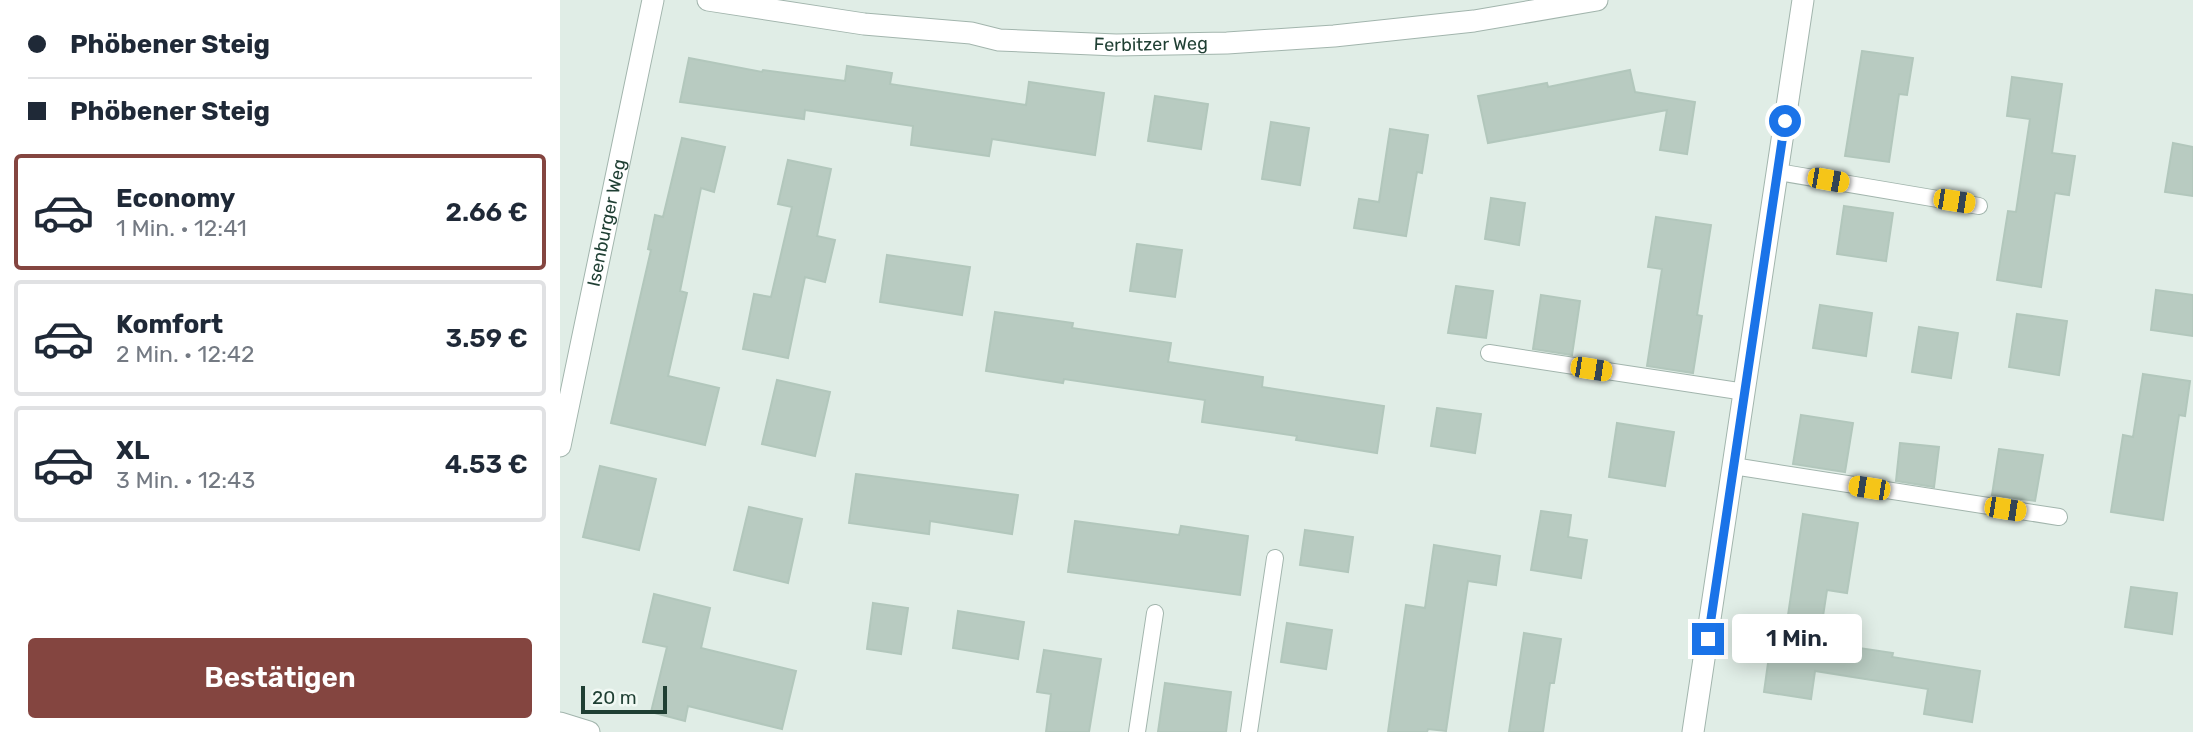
<!DOCTYPE html>
<html lang="de">
<head>
<meta charset="utf-8">
<style>
	body { margin:0; font-family:Rubik,sans-serif; background:#f2f2f3; color:#1f2937; height:100vh; display:flex; flex-direction:column; font-size:26px; white-space:nowrap }
	* { box-sizing:border-box; margin:0 }
	p { font-size:23px; color:#747a83 }
	.icon { flex:none; width:38px; height:38px; fill:none; stroke:currentColor; stroke-width:2; stroke-linecap:round; stroke-linejoin:round }
	.map { position:relative; flex:1; overflow:hidden }
	.panel { display:flex; flex-direction:column; background:#fff; width:560px }
	.panel>* { flex:none }
	.banner { display:grid; align-content:center; height:154px; padding:0 28px; background:#fff }
	.scale { position:absolute; left:21px; bottom:18px; width:86px; box-sizing:border-box; padding-left:7px; border:4px solid #1f3f33; border-top:0; font-size:19px; line-height:24px; white-space:nowrap; color:#1f3f33; -webkit-text-stroke:5px #f1f9f4; paint-order:stroke }
	.end { position:absolute; width:32px; height:32px; margin:-16px; border:9px solid #1a73e8; background:#fff; box-shadow:0 0 0 4px #fff }
	.from { border-radius:50% }
	.bubble { position:absolute; height:49px; border-radius:7px; background:#fff; box-shadow:0 4px 18px #0003; font-size:23px; font-weight:600; line-height:49px; text-align:center }
	.car { position:absolute; width:21px; height:42px; margin:-21px -10px; border-radius:9px; box-shadow:0 0 5px 2px #0007; background:linear-gradient(#f5c518 24%,#345 0 40%,#f5c518 0 76%,#345 0 86%,#f5c518 0) }
	.banner b { display:flex; align-items:center; gap:24px; height:66px; font-size:26px }
	.banner b+b { border-top:2px solid #e0e1e3 }
	.banner i { width:18px; height:18px; background:#1f2937 }
	ul { padding:0; list-style:none }
	li { display:flex; align-items:center; gap:21px; height:116px; margin:0 14px 10px; padding:0 14px; border:4px solid #e0e1e3; border-radius:7px }
	li div { flex:1 }
	li b { display:block; font-size:26px }
	li em { font-style:normal; font-weight:600 }
	li.selected { border-color:#844540 }
	li>.icon { width:63px; height:63px; stroke-width:1.5 }
	.primary-button { display:flex; gap:14px; margin-top:auto; padding:14px 28px }
	.primary-button a { flex:1; height:80px; border-radius:7px; background:#844540; color:#fff; font-size:28px; font-weight:600; line-height:80px; text-align:center }
	main { display:flex; flex:1; min-height:0 }
	.map>svg:first-child { display:block }
	.building { fill:#b8cbc1; stroke:#b2c7bc; stroke-width:2 }
	.lines { fill:none; stroke-linecap:round; stroke-linejoin:round }
	.service-casing { stroke:#a2b5ad; stroke-width:18 }
	.minor-casing { stroke:#a2b5ad; stroke-width:23 }
	.service { stroke:#fff; stroke-width:16 }
	.minor { stroke:#fff; stroke-width:21 }
	.route { stroke:#1a73e8; stroke-width:9 }
	.labels { text-anchor:middle; dominant-baseline:central; stroke-width:5; stroke-linejoin:round; paint-order:stroke }
	.street-label { font-size:18px; fill:#1f3f33; stroke:#f1f9f4 }
</style>
</head>
<body>
<main>
<section class="panel">
<div class="banner">
<b><i class="from"></i>Phöbener Steig</b>
<b><i></i>Phöbener Steig</b>
</div>
<ul>
<li class="selected"><svg class="icon" aria-label="car" viewBox="0 0 24 24"><path d="M5 17H2v-5l4-1 3-4h7l3 4 3 1v5h-3M9 17h6M6 11h13"/><circle cx="7" cy="17" r="2"/><circle cx="17" cy="17" r="2"/></svg><div><b>Economy</b><p>1 Min. · 12:41</p></div><em>2.66 €</em></li>
<li><svg class="icon" aria-label="car" viewBox="0 0 24 24"><path d="M5 17H2v-5l4-1 3-4h7l3 4 3 1v5h-3M9 17h6M6 11h13"/><circle cx="7" cy="17" r="2"/><circle cx="17" cy="17" r="2"/></svg><div><b>Komfort</b><p>2 Min. · 12:42</p></div><em>3.59 €</em></li>
<li><svg class="icon" aria-label="car" viewBox="0 0 24 24"><path d="M5 17H2v-5l4-1 3-4h7l3 4 3 1v5h-3M9 17h6M6 11h13"/><circle cx="7" cy="17" r="2"/><circle cx="17" cy="17" r="2"/></svg><div><b>XL</b><p>3 Min. · 12:43</p></div><em>4.53 €</em></li>
</ul>
<div class="primary-button"><a>Bestätigen</a></div>
</section>
<div class="map">
<svg width="1633" height="732" viewBox="0 0 1633 732">
	<rect width="100%" height="100%" fill="#e0ede6"/>
	<g class="building">
		<path d="M1302 51 1353 58 1347 95 1339 94 1329 162 1285 156Z"/>
		<path d="M129 58 202 72 203 70 285 81 287 66 332 73 330 84 466 105 469 82 544 93 535 155 432 139 429 156 351 145 353 126 245 110 244 119 120 102Z"/>
		<path d="M1070 70 1075 92 1135 102 1127 154 1100 150 1107 110 928 143 918 96 987 83 988 87Z"/>
		<path d="M1452 77 1502 84 1492 153 1515 156 1509 195 1495 193 1481 287 1437 280 1448 211 1456 212 1470 119 1447 116Z"/>
		<path d="M595 96 648 104 641 149 588 141Z"/>
		<path d="M711 122 749 128 740 185 702 179Z"/>
		<path d="M830 129 868 135 862 173 857 172 846 236 794 228 799 199 819 202Z"/>
		<path d="M122 138 165 147 154 192 141 188 120 291 127 293 108 376 159 388 145 445 51 423 91 250 88 249 95 215 103 217Z"/>
		<path d="M1613 143 1633 147V196L1605 192Z"/>
		<path d="M228 160 271 169 257 236 275 240 265 282 245 277 228 358 183 349 194 294 211 297 232 207 218 204Z"/>
		<path d="M931 198 965 203 959 245 925 239Z"/>
		<path d="M1284 206 1333 213 1326 261 1277 254Z"/>
		<path d="M1096 217 1151 225 1137 315 1142 316 1133 373 1087 366 1102 269 1088 267Z"/>
		<path d="M577 244 622 250 615 297 570 291Z"/>
		<path d="M327 255 410 267 402 315 320 302Z"/>
		<path d="M896 286 933 291 926 338 888 333Z"/>
		<path d="M1596 290 1633 295V336L1591 330Z"/>
		<path d="M981 295 1020 301 1012 355 973 349Z"/>
		<path d="M1260 305 1312 313 1306 356 1253 348Z"/>
		<path d="M435 312 513 323 512 328 611 343 608 362 703 377 702 387 824 406 817 453 736 440 737 436 642 422 645 400 504 379 503 383 426 371Z"/>
		<path d="M1457 314 1507 321 1499 375 1449 367Z"/>
		<path d="M1359 327 1398 333 1391 378 1352 372Z"/>
		<path d="M1583 374 1630 381 1625 416 1619 415 1603 520 1551 512 1563 435 1573 437Z"/>
		<path d="M217 380 270 392 255 456 202 444Z"/>
		<path d="M877 408 921 414 915 453 871 446Z"/>
		<path d="M1241 415 1293 423 1285 472 1233 464Z"/>
		<path d="M1057 423 1114 432 1105 486 1049 477Z"/>
		<path d="M1340 443 1379 447 1374 487 1336 481Z"/>
		<path d="M1439 449 1483 455 1475 501 1432 495Z"/>
		<path d="M40 466 96 479 79 550 23 537Z"/>
		<path d="M296 474 458 495 452 534 370 521 369 534 289 523Z"/>
		<path d="M189 507 242 519 228 583 174 570Z"/>
		<path d="M981 511 1011 515 1008 537 1027 540 1021 578 971 570Z"/>
		<path d="M1243 514 1298 523 1287 593 1267 590 1259 642 1333 653 1332 657 1420 671 1412 722 1364 714 1368 689 1255 671 1251 699 1204 692 1214 620 1227 622Z"/>
		<path d="M515 521 619 535 621 526 688 536 680 595 508 572Z"/>
		<path d="M745 530 793 537 788 572 740 565Z"/>
		<path d="M874 545 940 556 936 585 908 581 886 731 868 729 867 732H828L846 605 865 608Z"/>
		<path d="M1571 587 1617 593 1612 634 1565 627Z"/>
		<path d="M94 594 150 608 141 648 236 671 222 729 128 706 125 721 91 712 107 647 83 642Z"/>
		<path d="M313 603 348 608 341 654 307 649Z"/>
		<path d="M398 611 464 622 458 659 393 648Z"/>
		<path d="M727 623 772 630 766 669 721 662Z"/>
		<path d="M964 633 1001 639 994 683H990L983 732H949Z"/>
		<path d="M484 650 541 659 529 732H486L491 694 477 692Z"/>
		<path d="M605 683 671 692 666 732H598Z"/>
	</g>
	<g class="lines">
		<g class="service-casing">
			<g id="service">
				<path d="M1218 172 1419 206"/>
				<path d="M929 353 1185 392"/>
				<path d="M1173 466 1499 517"/>
				<path d="M577 732 595 613"/>
				<path d="M689 732 715 558"/>
			</g>
		</g>
		<g class="minor-casing">
			<g id="minor">
				<path id="s1" d="M148 0 304 24 411 33 439 40 556 45 667 43 774 36 914 21 1037 0"/>
				<path id="s2" d="M0 446 93 0"/>
				<path d="M0 723 29 732"/>
				<path d="M1133 732 1243 0"/>
			</g>
		</g>
		<use href="#service" class="service"/>
		<use href="#minor" class="minor"/>
	</g>
	<g class="lines">
		<path class="route" d="M1148 639 1225 121"/>
	</g>
	<g class="labels">
		<g class="street-label">
			<text stroke="none"><textPath href="#s1" startOffset="446">Ferbitzer Weg</textPath></text>
			<text stroke="none"><textPath href="#s2" startOffset="228">Isenburger Weg</textPath></text>
		</g>
	</g>
</svg>
<div class="scale">20 m</div>
<i class="end from" style="left:1225px;top:121px"></i>
<i class="end" style="left:1148px;top:639px"></i>
<div class="bubble" style="left:1172px;top:614px;width:130px">1 Min.</div>
<i class="car" style="left:1268px;top:180px;rotate:100deg"></i>
<i class="car" style="left:1394px;top:201px;rotate:99deg"></i>
<i class="car" style="left:1031px;top:369px;rotate:99deg"></i>
<i class="car" style="left:1309px;top:488px;rotate:279deg"></i>
<i class="car" style="left:1445px;top:509px;rotate:99deg"></i>
</div>
</main>
</body>
</html>
